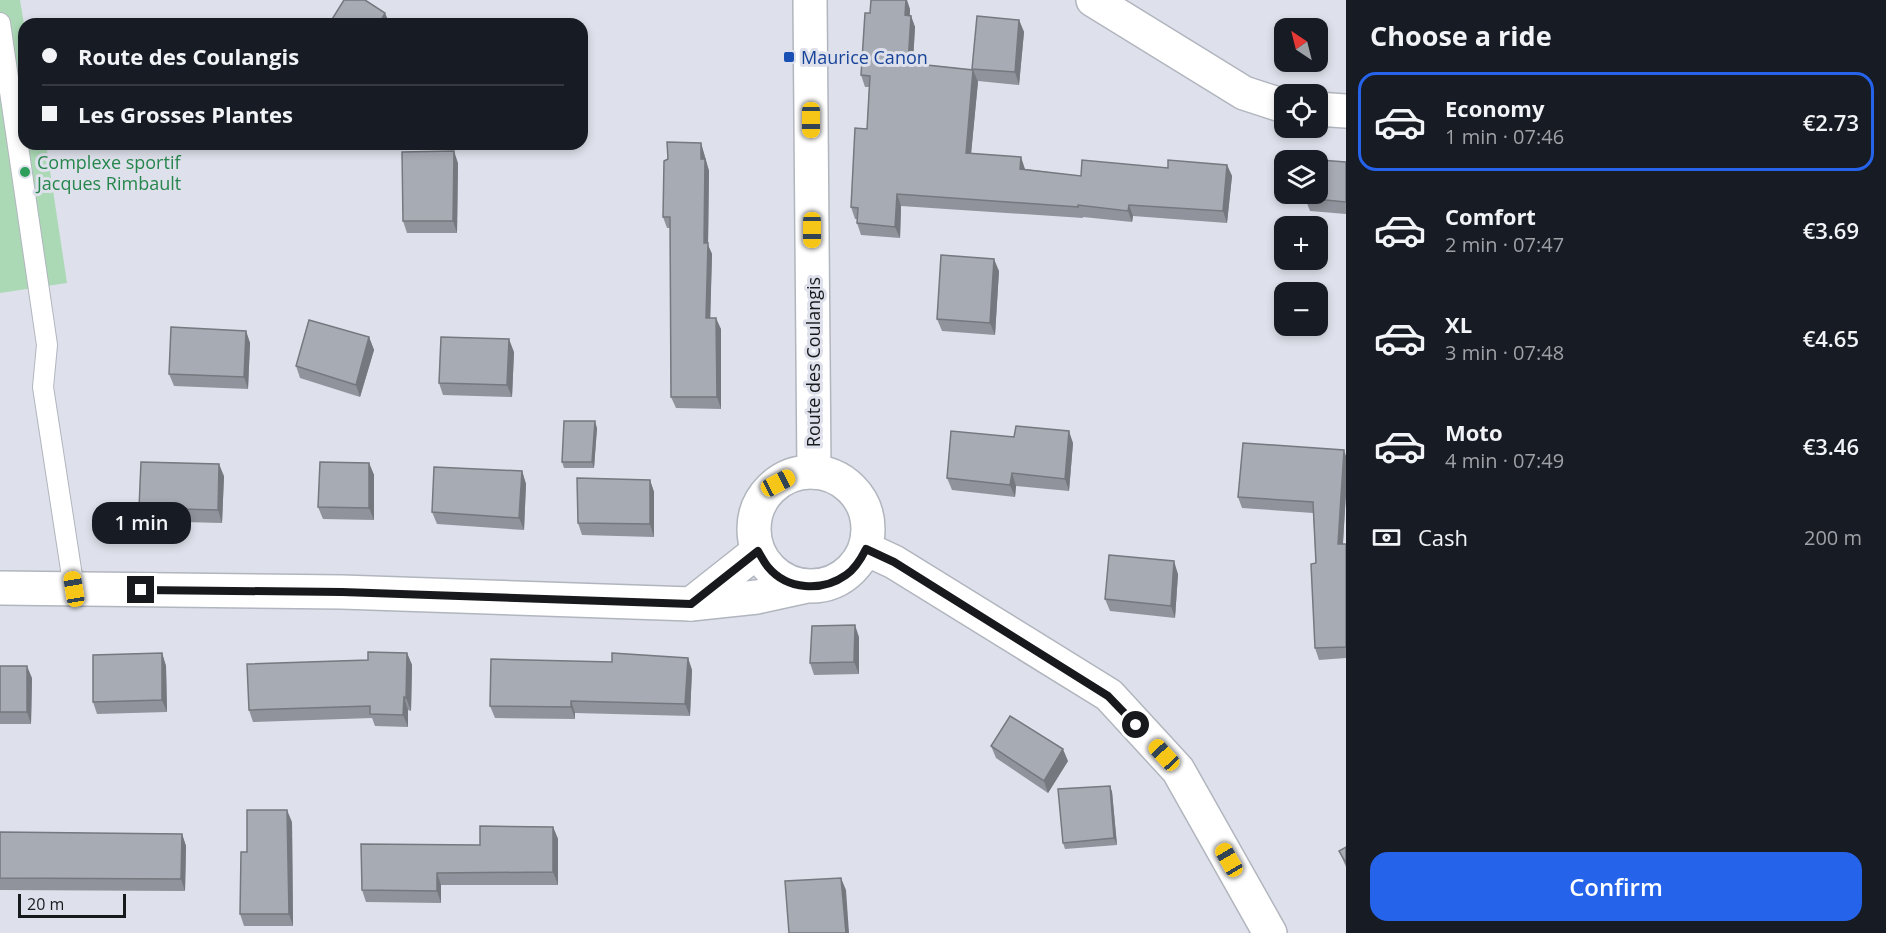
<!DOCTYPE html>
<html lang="en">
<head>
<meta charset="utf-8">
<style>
	body { margin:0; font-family:"Open Sans",sans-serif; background:#242831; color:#f1f3f6; height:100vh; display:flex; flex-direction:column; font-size:22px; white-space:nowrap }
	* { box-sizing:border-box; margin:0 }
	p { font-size:20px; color:#9ea1a6 }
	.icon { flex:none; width:33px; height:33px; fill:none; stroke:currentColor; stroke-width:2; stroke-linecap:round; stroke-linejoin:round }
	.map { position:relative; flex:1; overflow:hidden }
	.details { display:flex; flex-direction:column; background:#171b24; width:540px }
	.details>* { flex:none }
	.hud { position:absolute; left:18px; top:18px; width:570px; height:132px; border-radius:18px; box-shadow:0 3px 9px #0003; display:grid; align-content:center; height:132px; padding:0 24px; background:#171b24 }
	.needle { width:39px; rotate:325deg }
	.fabs { position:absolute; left:1274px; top:18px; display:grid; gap:12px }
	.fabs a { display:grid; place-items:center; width:54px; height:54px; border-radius:12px; background:#171b24; box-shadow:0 3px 9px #0003; font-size:30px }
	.scale { position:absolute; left:18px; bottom:15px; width:108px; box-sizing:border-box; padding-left:6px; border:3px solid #18191c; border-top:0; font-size:16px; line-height:21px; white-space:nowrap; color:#18191c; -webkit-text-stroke:4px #dee1eb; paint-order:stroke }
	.end { position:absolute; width:27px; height:27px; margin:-14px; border:8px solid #18191c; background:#fff; box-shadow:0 0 0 3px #fff }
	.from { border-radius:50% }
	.bubble { position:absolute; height:42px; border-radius:18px; background:#171b24; box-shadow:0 3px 9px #0003; font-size:20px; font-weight:600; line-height:42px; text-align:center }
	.car { position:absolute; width:18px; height:36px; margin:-18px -9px; border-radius:8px; box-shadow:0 0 4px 2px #0007; background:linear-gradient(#f5c518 24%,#345 0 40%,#f5c518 0 76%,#345 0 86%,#f5c518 0) }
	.hud b { display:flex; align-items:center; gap:21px; height:57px; font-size:22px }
	.hud b+b { border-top:2px solid #363941 }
	.hud i { width:15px; height:15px; background:#f1f3f6 }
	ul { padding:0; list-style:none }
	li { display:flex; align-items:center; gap:18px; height:99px; margin:0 12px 9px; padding:0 12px; border:3px solid transparent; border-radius:18px }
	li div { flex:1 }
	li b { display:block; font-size:22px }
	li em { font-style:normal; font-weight:600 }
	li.selected { border-color:#2563eb }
	li>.icon { width:54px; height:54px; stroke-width:1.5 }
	h2 { padding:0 24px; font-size:27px; line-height:72px }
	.pay { display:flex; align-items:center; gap:15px; height:66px; padding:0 24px; font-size:22px }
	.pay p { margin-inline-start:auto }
	.button { display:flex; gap:12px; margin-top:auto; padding:12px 24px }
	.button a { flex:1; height:69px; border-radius:18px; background:#2563eb; color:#fff; font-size:24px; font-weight:600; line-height:69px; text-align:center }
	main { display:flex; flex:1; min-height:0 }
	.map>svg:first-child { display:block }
	.green { fill:#abd9b5 }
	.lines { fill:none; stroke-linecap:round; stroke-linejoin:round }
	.service-casing { stroke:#b1b5be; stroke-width:22 }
	.minor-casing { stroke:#b1b5be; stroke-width:36 }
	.service { stroke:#fff; stroke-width:20 }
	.minor { stroke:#fff; stroke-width:33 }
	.wall { fill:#90939b }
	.shaded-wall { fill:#75787e }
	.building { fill:#a7abb4; stroke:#75787e; stroke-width:1.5 }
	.route { stroke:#18191c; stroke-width:8 }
	.transit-dot { fill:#1a4fb4; stroke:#dee1eb; stroke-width:2 }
	.leisure-dot { fill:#2e9e5b; stroke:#dee1eb; stroke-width:2 }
	.labels { text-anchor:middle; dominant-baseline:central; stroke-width:6; stroke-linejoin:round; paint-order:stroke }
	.transit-label { font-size:18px; fill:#164399; stroke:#dee1eb; text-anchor:start }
	.leisure-label { font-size:18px; fill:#27864d; stroke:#dee1eb; text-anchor:start }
	.street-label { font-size:18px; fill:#18191c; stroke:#dee1eb }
</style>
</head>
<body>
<main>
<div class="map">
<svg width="1346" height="933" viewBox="0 0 1346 933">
	<rect width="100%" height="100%" fill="#dee1eb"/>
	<path class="green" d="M0 0H20L24 24V144H46L67 283 0 293Z"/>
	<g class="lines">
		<g class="service-casing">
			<path id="service" d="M0 23 47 345 43 387 74 589"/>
		</g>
		<g class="minor-casing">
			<g id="minor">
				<path d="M810 0 814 472"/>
				<path d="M1093 0 1244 93 1284 106"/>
				<path d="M1317 109 1346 111"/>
				<circle cx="811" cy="529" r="57"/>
				<path d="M866 549 894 562 1109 695 1178 770 1270 933"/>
				<path d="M0 588 342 592 691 604 757 597 803 587"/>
				<path d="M691 604 758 551"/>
			</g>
		</g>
		<use href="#service" class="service"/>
		<use href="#minor" class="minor"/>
	</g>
	<g class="wall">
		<path d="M910 9V16H911L915 27 913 63 973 70 1019 20 1024 32 1019 85 978 81 971 153 1025 169 1081 176 1168 168 1227 165 1232 176 1227 223 1133 216 1132 222 1083 217V218L901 206 900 238 861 235 857 223V219H855L851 207 867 129 869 87H865L861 75Z"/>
		<path d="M701 143 709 171 708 245 712 254 710 318 721 329V409L676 408 671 397 670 228H667L663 217 668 159Z"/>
		<path d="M1346 162V214L1310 211 1305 198Z"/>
		<path d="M458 163 457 233H407L403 221Z"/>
		<path d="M999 271 995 335 942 331 937 319Z"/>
		<path d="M246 331 250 343 248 389 174 386 169 374Z"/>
		<path d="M369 337 374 350 360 397 300 378 296 366Z"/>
		<path d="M514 352 512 397 443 395 439 383Z"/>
		<path d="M597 428 594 468H564L562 462Z"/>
		<path d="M1073 443 1069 491 1016 486 1015 497 952 490 947 478Z"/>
		<path d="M369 463 374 475V520L323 519 318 507Z"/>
		<path d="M522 471 526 484 524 530 437 524 432 512Z"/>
		<path d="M224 476 222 523 144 521 139 508Z"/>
		<path d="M650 480 654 492V537L582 535 578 523Z"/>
		<path d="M1346 494 1343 544H1346V658L1319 660 1315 648 1316 563 1313 513 1242 508 1238 497Z"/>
		<path d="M1178 574 1175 618 1110 611 1105 599Z"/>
		<path d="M859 637V674L814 675 810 663Z"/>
		<path d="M162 653 166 666 167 712 97 714 93 702Z"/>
		<path d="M407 653 412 665 411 711 408 710V727L375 726 372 718 253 722 249 710 368 660Z"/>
		<path d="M688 658 692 670 690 716 575 713V719L495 718 490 706 612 662Z"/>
		<path d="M0 666 32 678 31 724H0Z"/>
		<path d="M991 746 1068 761 1048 793 996 758Z"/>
		<path d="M1110 786 1112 792 1117 845 1065 849 1063 843Z"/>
		<path d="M292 822 293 926H244L240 914 247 852Z"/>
		<path d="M553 827 558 839V885H441V903L366 902 362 890 480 845Z"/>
		<path d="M0 832 182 834 186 846 185 891 0 890Z"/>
		<path d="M1346 847V867L1339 851Z"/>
	</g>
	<g class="shaded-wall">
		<path d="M906 0H907L910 9 909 27 905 15Z"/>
		<path d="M385 13 390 24H379Z"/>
		<path d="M911 16 915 27 912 74 908 63Z"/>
		<path d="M1019 20 1024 32 1019 85 1015 72Z"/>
		<path d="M973 70 978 82 970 165 966 153Z"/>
		<path d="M701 143 709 171 708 245 712 254 710 329 706 318Z"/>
		<path d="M454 151 458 163 457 233 453 221Z"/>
		<path d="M1021 157 1025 169 1024 180 1020 169Z"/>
		<path d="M1227 165 1232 176 1227 223 1223 211Z"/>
		<path d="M897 194 901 206 900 238 895 227Z"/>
		<path d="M1129 205 1133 216 1132 222 1128 211Z"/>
		<path d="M994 259 999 271 995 335 990 323Z"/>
		<path d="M716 318 721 329V409L717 397Z"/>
		<path d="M246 331 250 343 248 389 244 377Z"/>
		<path d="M369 337 374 350 360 397 356 385Z"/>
		<path d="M509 339 514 352 512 397 507 385Z"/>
		<path d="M595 421 597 428 594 468 592 462Z"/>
		<path d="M1069 431 1073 443 1069 491 1065 479Z"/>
		<path d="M1344 450 1346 456V494L1342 556 1338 544Z"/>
		<path d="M369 463 374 475V520L369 508Z"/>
		<path d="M219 464 224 476 222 523 218 510Z"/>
		<path d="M522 471 526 484 524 530 519 518Z"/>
		<path d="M1012 473 1016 486 1015 497 1010 485Z"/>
		<path d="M650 480 654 492V537L650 524Z"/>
		<path d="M1174 561 1178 574 1175 618 1171 606Z"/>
		<path d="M855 625 859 637V674L854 662Z"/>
		<path d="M162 653 166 666 167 712 162 700Z"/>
		<path d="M407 653 412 665 411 711 406 698Z"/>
		<path d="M688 658 692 670 690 716 685 704Z"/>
		<path d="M27 666 32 678 31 724 27 712Z"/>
		<path d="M404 697 408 710V727L403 715Z"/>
		<path d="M571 701 575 713V719L571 707Z"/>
		<path d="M1063 749 1068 761 1048 793 1044 781Z"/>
		<path d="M1110 786 1112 792 1117 845 1114 838Z"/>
		<path d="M287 810 292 822 293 926 289 914Z"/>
		<path d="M553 827 558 839V885L553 872Z"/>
		<path d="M182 834 186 846 185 891 181 879Z"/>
		<path d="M437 873 441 885V903L437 891Z"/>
		<path d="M841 878 846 890 849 933H846Z"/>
	</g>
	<g class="building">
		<path d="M344 0H365L385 13 379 24H329Z"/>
		<path d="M871 0H906L905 15 911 16 908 63 973 70 966 153 1021 157 1020 169 1081 176 1082 160 1168 168V160L1227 165 1223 211 1129 205 1128 211 1078 205V207L897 194 895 227 857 223 858 208 851 207 855 128 867 129 870 76 861 75 865 13H870Z"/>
		<path d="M977 16 1019 20 1015 72 972 69Z"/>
		<path d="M667 142 701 143V159H705L704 243H708L706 318H716L717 397H671L670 217H663L664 161 668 159Z"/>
		<path d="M454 151 453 221H403L402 152Z"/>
		<path d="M1307 159 1346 162V202L1305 198V194H1317V160H1307Z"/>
		<path d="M941 255 994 259 990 323 937 319Z"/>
		<path d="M309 320 369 337 356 385 296 366Z"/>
		<path d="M171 327 246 331 244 377 169 374Z"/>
		<path d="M441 337 509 339 507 385 439 383Z"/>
		<path d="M564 421H595L592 462H562Z"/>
		<path d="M1016 426 1069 431 1065 479 1012 473 1010 485 947 478 951 431 1014 437Z"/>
		<path d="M1243 443 1344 450 1338 544H1346V647L1315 648 1311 564 1316 563 1313 502 1238 497Z"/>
		<path d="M141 462 219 464 218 510 139 508Z"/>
		<path d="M320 462 369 463V508L318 507Z"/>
		<path d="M434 467 522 471 519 518 432 512Z"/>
		<path d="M577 478 650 480V524L578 523Z"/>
		<path d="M1109 555 1174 561 1171 606 1105 599Z"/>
		<path d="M855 625 854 662 810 663 812 626Z"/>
		<path d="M368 652 407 653 406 698 404 697 403 715 370 714V706L249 710 247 664 368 660Z"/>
		<path d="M162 653V700L93 702V655Z"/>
		<path d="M612 653 688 658 685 704 571 701V707L490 706 491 659 612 662Z"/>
		<rect x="0" y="666" width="27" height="46"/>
		<path d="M1010 716 1063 749 1044 781 991 746Z"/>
		<path d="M1110 786 1114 838 1063 843 1058 789Z"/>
		<path d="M247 810H287L289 914H240L241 852H247Z"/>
		<path d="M480 826 553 827V872L437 873V891L362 890 361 844 480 845Z"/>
		<path d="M0 832 182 834 181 879 0 878Z"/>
		<path d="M1346 847V863L1339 851Z"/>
		<path d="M841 878 846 933H789L785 881Z"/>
	</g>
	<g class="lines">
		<path class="route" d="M141 590 342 592 691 604 758 551C761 556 764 562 768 567 787 590 822 592 846 575 855 569 861 559 866 549L894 562 1108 696 1136 725"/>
	</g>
	<rect class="transit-dot" x="783" y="51" width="12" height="12" rx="3"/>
	<circle class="leisure-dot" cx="25" cy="172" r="6"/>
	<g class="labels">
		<g class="transit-label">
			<text x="801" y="57">Maurice Canon</text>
		</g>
		<g class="leisure-label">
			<text x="37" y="162">Complexe sportif<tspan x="37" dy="21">Jacques Rimbault</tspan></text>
		</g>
		<g class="street-label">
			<text transform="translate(813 362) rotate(-90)">Route des Coulangis</text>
		</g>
	</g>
</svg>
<div class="fabs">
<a><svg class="needle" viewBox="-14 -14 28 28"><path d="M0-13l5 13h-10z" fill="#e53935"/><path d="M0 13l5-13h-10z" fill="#9ea1a6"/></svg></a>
<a><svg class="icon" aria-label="locate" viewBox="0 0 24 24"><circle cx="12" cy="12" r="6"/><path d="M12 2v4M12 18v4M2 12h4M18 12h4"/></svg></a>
<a><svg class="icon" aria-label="layers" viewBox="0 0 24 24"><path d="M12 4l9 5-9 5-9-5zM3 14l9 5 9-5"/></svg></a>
<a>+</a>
<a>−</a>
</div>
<div class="scale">20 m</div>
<i class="end from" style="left:1136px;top:725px"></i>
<i class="end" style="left:141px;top:590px"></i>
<div class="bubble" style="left:92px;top:502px;width:99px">1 min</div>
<i class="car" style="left:811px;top:120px;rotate:180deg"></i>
<i class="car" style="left:812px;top:230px;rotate:180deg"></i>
<i class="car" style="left:778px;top:483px;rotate:62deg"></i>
<i class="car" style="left:74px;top:589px;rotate:351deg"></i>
<i class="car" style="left:1164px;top:755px;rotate:317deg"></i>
<i class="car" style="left:1229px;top:860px;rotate:330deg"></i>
<div class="hud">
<b><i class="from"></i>Route des Coulangis</b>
<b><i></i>Les Grosses Plantes</b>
</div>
</div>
<section class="details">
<h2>Choose a ride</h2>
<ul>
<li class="selected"><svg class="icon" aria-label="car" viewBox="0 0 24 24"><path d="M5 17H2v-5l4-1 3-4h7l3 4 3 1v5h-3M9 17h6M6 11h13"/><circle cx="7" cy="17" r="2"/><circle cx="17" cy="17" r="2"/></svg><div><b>Economy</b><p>1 min · 07:46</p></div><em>€2.73</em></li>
<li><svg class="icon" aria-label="car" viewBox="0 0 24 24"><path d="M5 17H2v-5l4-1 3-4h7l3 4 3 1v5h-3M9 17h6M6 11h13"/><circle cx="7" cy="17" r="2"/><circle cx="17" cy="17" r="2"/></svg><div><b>Comfort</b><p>2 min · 07:47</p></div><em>€3.69</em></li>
<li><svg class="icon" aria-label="car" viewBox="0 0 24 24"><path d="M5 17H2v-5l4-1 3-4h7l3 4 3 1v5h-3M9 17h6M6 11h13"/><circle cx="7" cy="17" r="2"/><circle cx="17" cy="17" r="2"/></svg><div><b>XL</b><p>3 min · 07:48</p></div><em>€4.65</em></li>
<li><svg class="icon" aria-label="car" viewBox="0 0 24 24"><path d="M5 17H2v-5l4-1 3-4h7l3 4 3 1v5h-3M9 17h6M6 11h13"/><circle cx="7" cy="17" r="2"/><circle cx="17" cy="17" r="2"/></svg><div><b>Moto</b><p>4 min · 07:49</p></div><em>€3.46</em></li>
</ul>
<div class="pay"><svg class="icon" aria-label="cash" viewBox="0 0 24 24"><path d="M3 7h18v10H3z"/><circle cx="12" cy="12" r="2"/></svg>Cash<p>200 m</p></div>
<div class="button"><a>Confirm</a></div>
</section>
</main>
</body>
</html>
